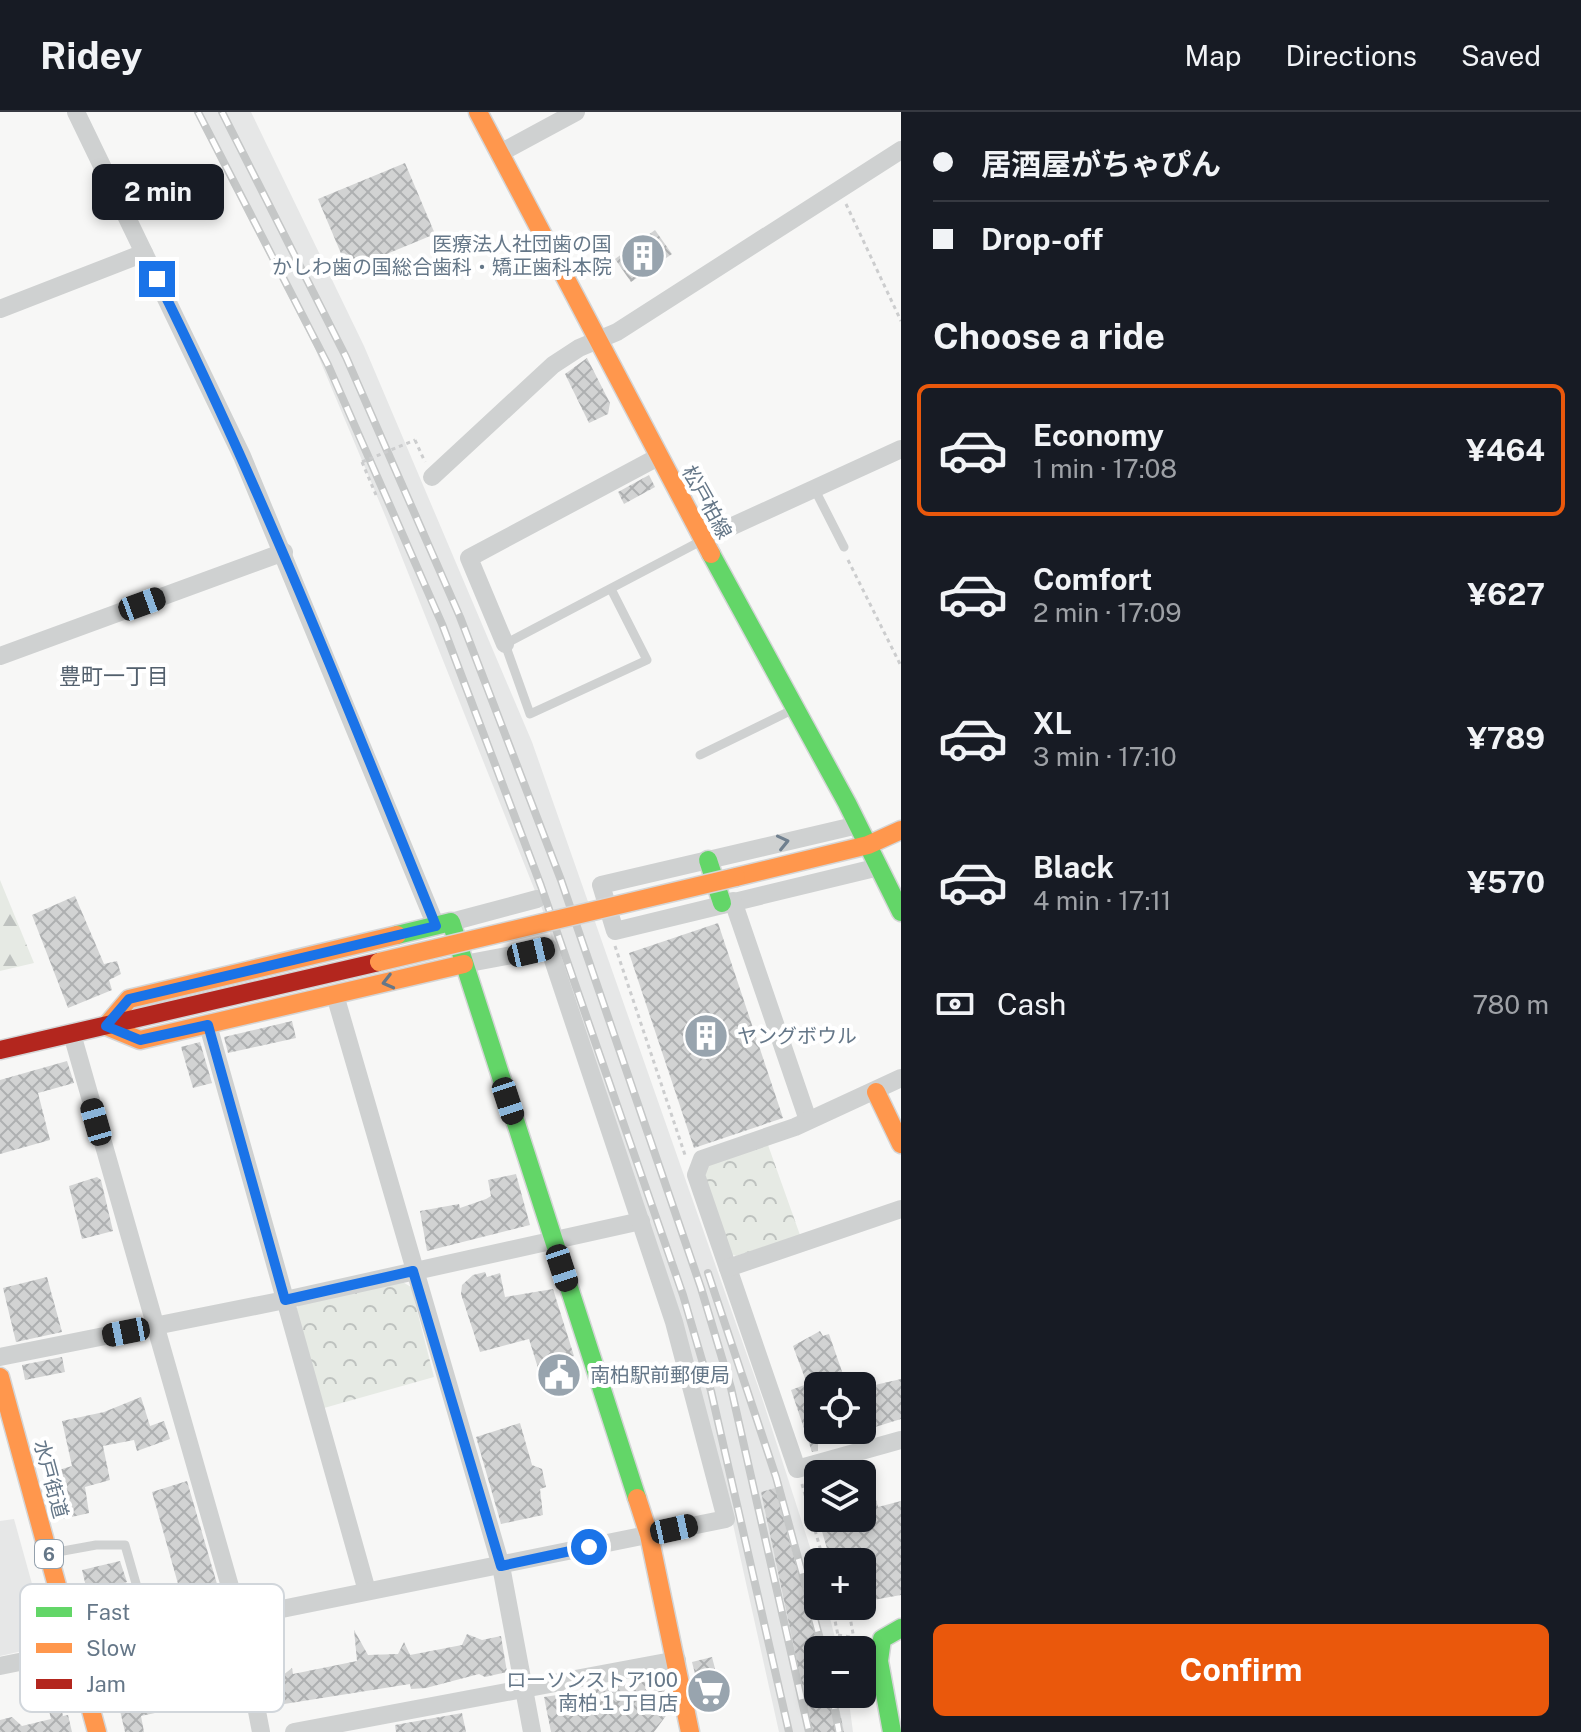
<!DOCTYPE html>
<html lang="en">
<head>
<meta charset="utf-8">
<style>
	body { margin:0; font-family:"Public Sans","Noto Sans JP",sans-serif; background:#242831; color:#f1f3f6; height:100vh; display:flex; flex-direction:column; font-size:30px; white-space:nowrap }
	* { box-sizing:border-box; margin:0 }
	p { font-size:26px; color:#9ea1a6 }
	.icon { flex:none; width:44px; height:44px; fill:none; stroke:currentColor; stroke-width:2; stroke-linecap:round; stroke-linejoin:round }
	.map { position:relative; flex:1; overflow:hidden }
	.panel { display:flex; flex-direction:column; background:#171b24; width:680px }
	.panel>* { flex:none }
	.top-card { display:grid; align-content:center; height:176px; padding:0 32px; background:#171b24 }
	.controls { position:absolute; left:804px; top:1260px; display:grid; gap:16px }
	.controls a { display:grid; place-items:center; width:72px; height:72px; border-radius:12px; background:#171b24; box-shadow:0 4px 12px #0003; font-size:40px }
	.end { position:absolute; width:36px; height:36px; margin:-18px; border:10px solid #1a73e8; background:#fff; box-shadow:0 0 0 4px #fff }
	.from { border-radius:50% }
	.bubble { position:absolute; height:56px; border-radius:12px; background:#171b24; box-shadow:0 4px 12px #0003; font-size:26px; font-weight:700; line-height:56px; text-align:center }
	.car { position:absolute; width:24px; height:48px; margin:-24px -12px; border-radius:10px; box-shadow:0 0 6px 2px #0007; background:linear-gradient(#222 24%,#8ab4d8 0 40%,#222 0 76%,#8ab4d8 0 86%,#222 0) }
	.top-card b { display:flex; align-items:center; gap:28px; height:76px; font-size:30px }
	.top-card b+b { border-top:2px solid #363941 }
	.top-card i { width:20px; height:20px; background:#f1f3f6 }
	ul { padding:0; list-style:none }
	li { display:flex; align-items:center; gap:24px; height:132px; margin:0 16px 12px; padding:0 16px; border:4px solid transparent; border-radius:12px }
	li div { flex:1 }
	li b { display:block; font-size:30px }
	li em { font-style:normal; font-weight:700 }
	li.selected { border-color:#ea580c }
	li>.icon { width:72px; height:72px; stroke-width:1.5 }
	h2 { padding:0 32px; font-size:36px; line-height:96px }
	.pay { display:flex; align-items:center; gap:20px; height:88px; padding:0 32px; font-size:30px }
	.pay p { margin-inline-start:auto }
	.button { display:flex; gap:16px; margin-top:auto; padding:16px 32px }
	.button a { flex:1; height:92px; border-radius:12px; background:#ea580c; color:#fff; font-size:32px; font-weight:700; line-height:92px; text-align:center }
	header { display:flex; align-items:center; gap:48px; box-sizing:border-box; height:112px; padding:0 40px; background:#171b24; border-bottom:2px solid #363941 }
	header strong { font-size:38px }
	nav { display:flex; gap:44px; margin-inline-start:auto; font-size:28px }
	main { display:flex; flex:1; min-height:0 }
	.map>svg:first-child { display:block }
	.built { fill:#e6e7e7 }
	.forest { fill:url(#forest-firs) }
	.park { fill:url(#park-crowns) }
	.building { fill:url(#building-cross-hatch) }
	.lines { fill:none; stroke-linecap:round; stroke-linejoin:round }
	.fast-casing { stroke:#d4d5d6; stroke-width:21 }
	.slow-casing { stroke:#d4d5d6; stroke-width:21 }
	.jam-casing { stroke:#d4d5d6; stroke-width:21 }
	.path { stroke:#cccdce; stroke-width:3; stroke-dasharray:4 4; stroke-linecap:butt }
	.lane { stroke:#cfd1d1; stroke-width:9 }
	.street { stroke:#cfd1d1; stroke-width:18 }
	.fast { stroke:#63d668; stroke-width:18 }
	.slow { stroke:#ff974d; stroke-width:18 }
	.jam { stroke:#b3261e; stroke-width:18 }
	.rail-casing { stroke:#c5c7c7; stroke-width:8 }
	.rail { stroke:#fff; stroke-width:5; stroke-dasharray:15; stroke-linecap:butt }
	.slow-bridge-casing { stroke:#d4d5d6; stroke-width:21; stroke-linecap:butt }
	.path-bridge { stroke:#cccdce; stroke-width:3; stroke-dasharray:4 4; stroke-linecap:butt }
	.slow-bridge { stroke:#ff974d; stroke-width:18 }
	.oneway { stroke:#70808f }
	.oneway2 { stroke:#657788 }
	.route { stroke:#1a73e8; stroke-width:10 }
	.labels { text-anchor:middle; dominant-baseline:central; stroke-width:8; stroke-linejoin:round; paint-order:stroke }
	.shield { fill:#fff; stroke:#93a0ac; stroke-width:2 }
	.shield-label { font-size:18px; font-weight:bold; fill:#657788 }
	.poi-label { font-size:20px; fill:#657788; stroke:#fff; text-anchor:end }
	.street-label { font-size:20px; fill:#657788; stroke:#fff }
	.neighbourhood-label { font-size:22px; fill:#53606d; stroke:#fff }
	.key { fill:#fff; stroke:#d1d6db; stroke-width:2 }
	.key-label { font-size:22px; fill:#657788 }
</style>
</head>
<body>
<header>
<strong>Ridey</strong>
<nav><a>Map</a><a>Directions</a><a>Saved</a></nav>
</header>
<main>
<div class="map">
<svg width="901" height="1620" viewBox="0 0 901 1620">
	<defs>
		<pattern id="forest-firs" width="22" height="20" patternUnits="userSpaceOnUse" patternTransform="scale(2)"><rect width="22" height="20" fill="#e6eae4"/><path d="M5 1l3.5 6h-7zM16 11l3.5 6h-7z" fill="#bec2bf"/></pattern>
		<pattern id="park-crowns" width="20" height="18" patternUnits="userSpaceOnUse" patternTransform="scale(2)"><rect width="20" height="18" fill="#e6eae4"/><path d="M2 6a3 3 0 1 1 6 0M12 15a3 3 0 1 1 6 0" fill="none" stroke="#bec2bf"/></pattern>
		<pattern id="building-cross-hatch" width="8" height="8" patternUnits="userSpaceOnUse" patternTransform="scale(2)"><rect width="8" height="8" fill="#d2d3d3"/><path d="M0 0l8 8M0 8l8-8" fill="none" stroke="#aeb0b1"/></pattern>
	</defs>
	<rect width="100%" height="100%" fill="#f7f7f6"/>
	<g class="built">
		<path d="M194 0H251L364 234 532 630 761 1283 818 1460V1494H827L838 1538H818V1582H848L853 1620H779L719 1349 543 799 387 408 314 234Z"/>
		<path d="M14 1407 49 1533 0 1544V1409Z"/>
	</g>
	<path class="forest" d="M0 768 34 851 0 859Z"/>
	<g class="park">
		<path d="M768 1033 800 1123 736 1144 729 1141 701 1061 706 1053Z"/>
		<path d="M401 1169 411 1175 434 1265 324 1296 295 1199 300 1191Z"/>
	</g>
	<g class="building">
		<path d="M405 51 435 122 348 158 318 87Z"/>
		<path d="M655 118 672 142 631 170 615 147Z"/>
		<path d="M587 246 610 291 608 302 589 311 565 262Z"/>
		<path d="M649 363 655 375 624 392 618 380Z"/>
		<path d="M75 784 104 852 117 849 121 862 109 868 112 878 68 896 32 803Z"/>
		<path d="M718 811 783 1006 694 1036 629 841Z"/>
		<path d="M292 909 296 926 228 941 224 925Z"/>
		<path d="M200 930 212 971 193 976 181 935Z"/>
		<path d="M67 949 74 971 38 981 50 1028 0 1042V968Z"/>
		<path d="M516 1062 530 1113 427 1139 420 1099 459 1092 460 1096 486 1087 491 1084 488 1068Z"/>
		<path d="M97 1065 101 1068 113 1119 82 1127 69 1074Z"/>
		<path d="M485 1160 487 1165 500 1161 505 1185 553 1177 574 1244 565 1247 573 1272 546 1282 529 1227 480 1240 461 1182 462 1173 473 1163Z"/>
		<path d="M47 1165 62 1220 16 1230 3 1176Z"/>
		<path d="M820 1219 823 1224 829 1222 847 1274H818V1339L812 1340 791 1278 807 1272 793 1234Z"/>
		<path d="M62 1245 65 1260 25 1268 22 1253Z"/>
		<path d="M901 1267V1307L872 1316 862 1276Z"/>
		<path d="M141 1285 150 1314 164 1309 170 1327 137 1339 134 1328 103 1334 110 1368 85 1375 89 1401 63 1407 52 1360 72 1354 62 1309 104 1300Z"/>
		<path d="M520 1311 532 1353 542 1357 546 1375 540 1377 543 1403 501 1412 476 1325Z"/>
		<path d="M866 1352 878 1395 901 1389V1483L862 1490V1450H831L818 1406H862V1353Z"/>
		<path d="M187 1369 222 1489 186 1500 152 1380Z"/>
		<path d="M775 1376 818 1533V1582H828L829 1587 837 1586 844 1620H812L761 1380Z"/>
		<path d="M120 1449 127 1470 88 1483 82 1458Z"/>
		<path d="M354 1518 368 1543 398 1542 404 1530 410 1543 462 1533 467 1522 482 1528 501 1524 507 1560 485 1565 479 1562 426 1576 411 1577 410 1572 278 1593 273 1571 292 1556 293 1562 357 1549Z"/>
		<path d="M139 1538 155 1601 141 1604 144 1620H125L114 1573 109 1574 101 1547Z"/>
		<path d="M712 1545 723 1588 703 1593 692 1550Z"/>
		<path d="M53 1558 63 1604 68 1603 72 1620H0V1608L12 1605 22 1614 51 1607 40 1561Z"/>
		<path d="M663 1567 668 1601 654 1620H551L544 1585Z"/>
		<path d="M462 1601 466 1620H396L395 1613Z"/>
	</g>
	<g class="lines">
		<g class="fast-casing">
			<g id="fast">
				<path d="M711 442 847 691 901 800"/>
				<path d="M708 748 722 791"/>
				<path d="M397 823 451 810 637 1386"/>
				<path d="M892 1620 879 1549 882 1527 901 1516"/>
			</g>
		</g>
		<g class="slow-casing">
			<g id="slow">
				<path d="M478 0 711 442"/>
				<path d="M736 765 868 733 901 718"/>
				<path d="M397 823 129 887 106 914 140 928 464 852"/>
				<path d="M876 980 901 1032"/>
				<path d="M0 1265 97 1620"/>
				<path d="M637 1386 649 1423 690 1620"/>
			</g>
		</g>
		<g class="jam-casing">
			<path id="jam" d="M0 938 379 850"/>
		</g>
		<g class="path">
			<path d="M846 92 901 209"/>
			<path d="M415 328 425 350"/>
			<path d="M362 350 376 383"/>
			<path d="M848 448 901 554"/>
			<path d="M615 834 685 1043"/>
			<path d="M802 1372 824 1450"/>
			<path d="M832 1494 841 1538"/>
			<path d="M838 1523 862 1527"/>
		</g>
		<g class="lane">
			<path d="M815 378 844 435"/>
			<path d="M611 477 647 548 530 602 505 532 701 429"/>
			<path d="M700 643 794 597"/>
			<path d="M52 1441 96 1433H125L137 1475 93 1489 72 1503"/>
		</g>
		<g class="street">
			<path d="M76 0 242 344 436 814"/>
			<path d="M500 41 576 0"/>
			<path d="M0 197 144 141"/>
			<path d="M432 365 553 253 579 236 617 220 901 38"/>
			<path d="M702 428 901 337"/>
			<path d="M505 532 469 446 658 345"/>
			<path d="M0 544 284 440"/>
			<path d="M858 713 601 773 615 819 879 755"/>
			<path d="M733 789 808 1008"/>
			<path d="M451 810 537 787"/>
			<path d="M335 883 501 1454 532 1620"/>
			<path d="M208 913 367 1479"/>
			<path d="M72 922 239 1506 261 1620"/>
			<path d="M901 966 795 1015 702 1047 696 1063 797 1357 901 1328"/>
			<path d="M728 1156 901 1097"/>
			<path d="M0 1245 285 1188 641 1109"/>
			<path d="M0 1554 726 1407 674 1210 549 836 464 852"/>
			<path d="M294 1620 677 1548"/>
		</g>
		<use href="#fast" class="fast"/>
		<use href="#slow" class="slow"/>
		<use href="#jam" class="jam"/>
		<g class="rail-casing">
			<g id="rail">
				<path d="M198 0 328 253 442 512 541 774 683 1183 711 1279 789 1620"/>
				<path d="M222 0 346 245 460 505 561 768 701 1176 731 1276 809 1620"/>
				<path d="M708 1161 776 1365 823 1538"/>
				<path d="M832 1582 839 1620"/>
			</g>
		</g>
		<use href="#rail" class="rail"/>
		<g class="slow-bridge-casing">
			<path id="slow-bridge" d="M379 850 736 765"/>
		</g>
		<g class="path-bridge">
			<path d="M362 350 415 328"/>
			<path d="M848 1494 856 1538"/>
		</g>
		<use href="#slow-bridge" class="slow-bridge"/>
	</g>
	<defs><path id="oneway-chevron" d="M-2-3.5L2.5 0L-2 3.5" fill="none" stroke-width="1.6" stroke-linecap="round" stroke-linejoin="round" transform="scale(2)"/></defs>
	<use class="oneway" href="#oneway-chevron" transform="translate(783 730) rotate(-13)"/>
	<use class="oneway2" href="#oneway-chevron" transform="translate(388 870) rotate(166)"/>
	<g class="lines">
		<path class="route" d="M157 167C262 378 348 596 436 814L129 887 106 914 140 928 208 913 285 1188 413 1159 501 1454 589 1435"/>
	</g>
	<defs>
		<g id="building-disc" transform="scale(2.3)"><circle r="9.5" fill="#98a4ae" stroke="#fff"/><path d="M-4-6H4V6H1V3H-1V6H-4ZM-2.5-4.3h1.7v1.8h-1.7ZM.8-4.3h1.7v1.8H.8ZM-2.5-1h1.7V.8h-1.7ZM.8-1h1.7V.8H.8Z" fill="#fff"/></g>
		<g id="civic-disc" transform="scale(2.3)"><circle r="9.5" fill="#98a4ae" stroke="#fff"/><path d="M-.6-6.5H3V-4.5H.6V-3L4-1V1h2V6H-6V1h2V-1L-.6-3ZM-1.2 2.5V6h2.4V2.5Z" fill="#fff"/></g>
		<g id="supermarket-disc" transform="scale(2.3)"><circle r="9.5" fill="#98a4ae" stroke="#fff"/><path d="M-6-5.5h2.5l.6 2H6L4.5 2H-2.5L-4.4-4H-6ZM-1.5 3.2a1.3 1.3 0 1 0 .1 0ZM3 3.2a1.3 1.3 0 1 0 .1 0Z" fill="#fff"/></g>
	</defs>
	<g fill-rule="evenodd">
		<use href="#building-disc" x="643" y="144"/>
		<use href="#building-disc" x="706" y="924"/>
		<use href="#civic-disc" x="559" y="1263"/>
		<use href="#supermarket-disc" x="709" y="1579"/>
	</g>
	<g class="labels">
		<rect class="shield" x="35" y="1428" width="28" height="28" rx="6"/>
		<g class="shield-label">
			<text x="49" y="1442">6</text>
		</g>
		<g class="poi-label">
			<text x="612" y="132">医療法人社団歯の国<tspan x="612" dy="23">かしわ歯の国総合歯科・矯正歯科本院</tspan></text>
			<text x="737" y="924" text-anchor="start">ヤングボウル</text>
			<text x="590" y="1263" text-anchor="start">南柏駅前郵便局</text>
			<text x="678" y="1568">ローソンストア100<tspan x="678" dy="23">南柏１丁目店</tspan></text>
		</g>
		<g class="street-label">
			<text transform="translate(707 390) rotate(61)">松戸柏線</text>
			<text transform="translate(51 1367) rotate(75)">水戸街道</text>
		</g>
		<g class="neighbourhood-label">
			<text x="114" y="564">豊町一丁目</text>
		</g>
	</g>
	<rect x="20" y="1472" width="264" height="128" rx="12" class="key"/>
	<rect x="36" y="1495" width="36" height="10" fill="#63d668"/>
	<rect x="36" y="1531" width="36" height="10" fill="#ff974d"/>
	<rect x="36" y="1567" width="36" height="10" fill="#b3261e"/>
	<g class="key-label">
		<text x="86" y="1508">Fast</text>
		<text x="86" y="1544">Slow</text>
		<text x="86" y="1580">Jam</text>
	</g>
</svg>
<div class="controls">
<a><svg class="icon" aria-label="locate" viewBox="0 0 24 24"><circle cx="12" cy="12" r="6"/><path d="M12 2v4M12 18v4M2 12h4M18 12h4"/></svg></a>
<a><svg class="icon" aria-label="layers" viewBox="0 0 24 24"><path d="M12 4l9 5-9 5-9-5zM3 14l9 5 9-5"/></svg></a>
<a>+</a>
<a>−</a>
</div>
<i class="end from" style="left:589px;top:1435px"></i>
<i class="end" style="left:157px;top:167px"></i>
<div class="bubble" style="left:92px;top:52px;width:132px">2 min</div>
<i class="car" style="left:142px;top:492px;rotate:70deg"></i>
<i class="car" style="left:531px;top:840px;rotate:77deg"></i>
<i class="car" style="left:508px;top:989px;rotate:162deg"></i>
<i class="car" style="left:96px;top:1010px;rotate:344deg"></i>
<i class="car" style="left:562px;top:1156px;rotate:162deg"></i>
<i class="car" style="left:126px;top:1220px;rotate:259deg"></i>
<i class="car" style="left:674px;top:1417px;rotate:78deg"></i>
</div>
<section class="panel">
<div class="top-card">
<b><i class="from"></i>居酒屋がちゃぴん</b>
<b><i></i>Drop-off</b>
</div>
<h2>Choose a ride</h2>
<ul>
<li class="selected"><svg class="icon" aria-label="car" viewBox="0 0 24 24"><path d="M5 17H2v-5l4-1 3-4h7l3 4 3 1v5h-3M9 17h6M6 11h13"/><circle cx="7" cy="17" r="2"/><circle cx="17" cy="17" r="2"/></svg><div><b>Economy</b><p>1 min · 17:08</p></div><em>¥464</em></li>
<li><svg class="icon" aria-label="car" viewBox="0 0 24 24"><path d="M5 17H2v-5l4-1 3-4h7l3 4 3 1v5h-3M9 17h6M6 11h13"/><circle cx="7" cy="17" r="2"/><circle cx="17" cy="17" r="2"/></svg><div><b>Comfort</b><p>2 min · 17:09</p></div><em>¥627</em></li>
<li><svg class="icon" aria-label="car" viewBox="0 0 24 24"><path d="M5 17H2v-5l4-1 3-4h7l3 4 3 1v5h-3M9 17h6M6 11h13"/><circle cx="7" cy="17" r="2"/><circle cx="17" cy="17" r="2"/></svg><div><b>XL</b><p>3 min · 17:10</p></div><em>¥789</em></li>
<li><svg class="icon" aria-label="car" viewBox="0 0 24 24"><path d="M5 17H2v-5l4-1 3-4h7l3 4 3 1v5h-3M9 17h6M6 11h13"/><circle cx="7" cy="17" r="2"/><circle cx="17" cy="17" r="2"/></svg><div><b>Black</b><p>4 min · 17:11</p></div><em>¥570</em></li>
</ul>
<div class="pay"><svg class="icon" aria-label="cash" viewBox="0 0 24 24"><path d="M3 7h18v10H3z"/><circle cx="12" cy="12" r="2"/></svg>Cash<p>780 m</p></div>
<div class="button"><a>Confirm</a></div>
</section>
</main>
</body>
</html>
